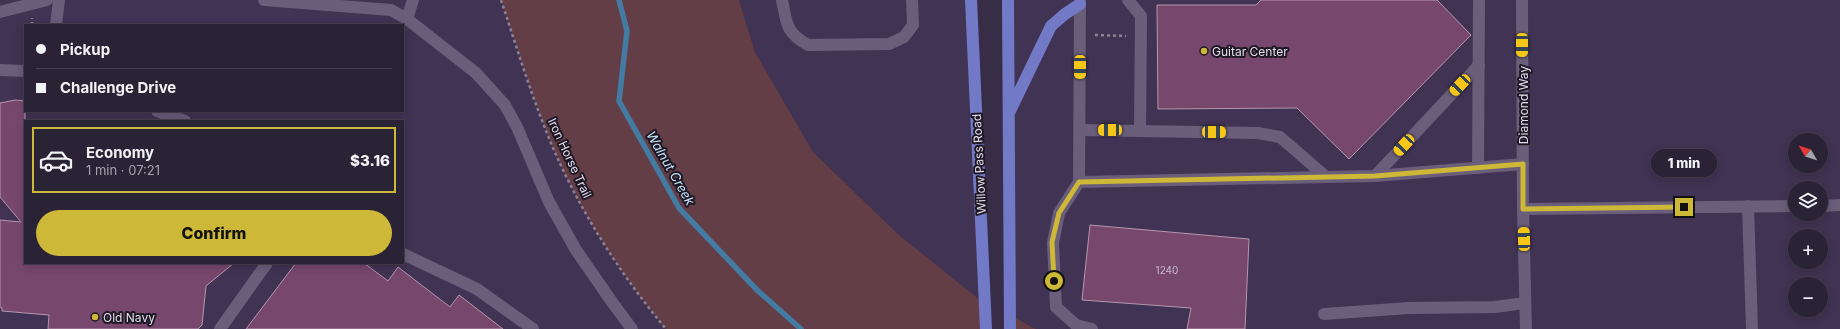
<!DOCTYPE html>
<html lang="en">
<head>
<meta charset="utf-8">
<style>
	body { margin:0; font-family:Inter,sans-serif; background:#322a3d; color:#f1f3f6; height:100vh; display:flex; flex-direction:column; font-size:15px; white-space:nowrap }
	* { box-sizing:border-box; margin:0 }
	p { font-size:13px; color:#a5a4ad }
	.icon { flex:none; width:22px; height:22px; fill:none; stroke:currentColor; stroke-width:2; stroke-linecap:round; stroke-linejoin:round }
	.map { position:relative; flex:1; overflow:hidden }
	.panel { position:absolute; left:24px; top:120px; width:380px; height:144px; display:flex; flex-direction:column; background:#2a2235; border-radius:0px; box-shadow:0 2px 10px #0003,0 0 0 1px #463f50 }
	.panel>* { flex:none }
	.guide { position:absolute; left:24px; top:24px; width:380px; height:88px; border-radius:0px; box-shadow:0 2px 10px #0003,0 0 0 1px #463f50; display:grid; align-content:center; height:88px; padding:0 12px; background:#2a2235 }
	.needle { width:26px; rotate:309deg }
	.buttons { position:absolute; left:1788px; top:133px; display:grid; gap:8px }
	.buttons a { display:grid; place-items:center; width:40px; height:40px; border-radius:50%; background:#2a2235; box-shadow:0 2px 10px #0003,0 0 0 1px #463f50; font-size:20px }
	.end { position:absolute; width:18px; height:18px; margin:-9px; border:5px solid #ceb838; background:#111; box-shadow:0 0 0 2px #111 }
	.from { border-radius:50% }
	.bubble { position:absolute; height:28px; border-radius:14px; background:#2a2235; box-shadow:0 2px 10px #0003,0 0 0 1px #463f50; font-size:13px; font-weight:800; line-height:28px; text-align:center }
	.car { position:absolute; width:12px; height:24px; margin:-12px -6px; border-radius:5px; box-shadow:0 0 3px 1px #0007; background:linear-gradient(#f5c518 24%,#345 0 40%,#f5c518 0 76%,#345 0 86%,#f5c518 0) }
	.guide b { display:flex; align-items:center; gap:14px; height:38px; font-size:15px }
	.guide b+b { border-top:1px solid #463f50 }
	.guide i { width:10px; height:10px; background:#f1f3f6 }
	ul { padding:7px 0 0; list-style:none }
	li { display:flex; align-items:center; gap:12px; height:66px; margin:0 8px 6px; padding:0 4px; border:2px solid transparent; border-radius:0px }
	li div { flex:1 }
	li b { display:block; font-size:15px }
	li em { font-style:normal; font-weight:800 }
	li.selected { border-color:#ceb838 }
	li>.icon { width:36px; height:36px; stroke-width:1.5 }
	.action { display:flex; gap:8px; margin-top:auto; padding:8px 12px }
	.action a { flex:1; height:46px; border-radius:24px; background:#ceb838; color:#111; font-size:16px; font-weight:800; line-height:46px; text-align:center }
	.map>svg:first-child { display:block }
	.built { fill:#413353; fill-rule:evenodd }
	.green { fill:#633e46 }
	.lines { fill:none; stroke-linecap:round; stroke-linejoin:round }
	.stream { stroke:#447ba2; stroke-width:5.5 }
	.building { fill:#77476d; stroke:#b597ae }
	.path { stroke:#8b8298; stroke-width:2.5; stroke-dasharray:3 3; stroke-linecap:butt }
	.minor { stroke:#6a5e7b; stroke-width:12 }
	.major { stroke:#727ac7; stroke-width:12 }
	.route { stroke:#ceb838; stroke-width:5 }
	.poi-dot { fill:#ceb838; stroke:#1d1824; stroke-width:1.5 }
	.labels { text-anchor:middle; dominant-baseline:central; stroke-width:4; stroke-linejoin:round; paint-order:stroke }
	.number-label { font-size:10px; fill:#c8b7cd }
	.poi-label { font-size:12px; fill:#e3dced; stroke:#1d1824; text-anchor:start }
	.street-label { font-size:12px; fill:#e3dced; stroke:#1d1824 }
	.water-label { font-size:13px; font-style:italic; fill:#c4e2fa; stroke:#1d1824 }
</style>
</head>
<body>
<div class="map">
<svg width="1840" height="329" viewBox="0 0 1840 329">
	<rect width="100%" height="100%" fill="#382d47"/>
	<g class="built">
		<path d="M0 0H501L541 117 571 187 668 329H0ZM25 25H403V111H25ZM25 121H403V263H25Z"/>
		<path d="M739 0H971L985 304 899 235 813 152 755 52Z"/>
		<path d="M1008 0H1840V329H1036L1010 315ZM1795 140H1821V166H1795ZM1795 188H1821V214H1795ZM1795 236H1821V262H1795ZM1795 284H1821V310H1795Z"/>
	</g>
	<g class="green">
		<path d="M501 0H739L755 52 813 152 899 235 985 304 986 329H666C630 286 597 237 572 188 541 129 523 63 501 0Z"/>
		<path d="M1010 315 1036 329H1010Z"/>
	</g>
	<g class="lines">
		<path class="stream" d="M619 0 627 31 619 101 679 208 757 290 801 329"/>
	</g>
	<g class="building">
		<path d="M1261 0H1437L1471 35 1349 159 1297 108 1158 109 1157 5H1256Z"/>
		<path d="M15 100 25 101V263H234L206 286 202 325 198 329H48L49 315 2 311V308L0 307V220L21 222 0 197V103Z"/>
		<path d="M1090 225 1249 239 1245 329H1187L1191 308 1082 300Z"/>
		<path d="M296 263H364L388 281 398 267 450 307 459 295 503 329H246Z"/>
	</g>
	<g class="lines">
		<g class="path">
			<path d="M501 0C522 63 541 129 572 188 597 237 630 286 666 329"/>
			<path d="M32 25V18"/>
			<path d="M1095 35 1126 36"/>
		</g>
		<g class="minor">
			<path d="M264 0 391 10 407 19 476 73 505 105 517 127 549 202 576 250 612 302 632 329"/>
			<path d="M782 0C787 23 785 32 808 45L889 44 904 37 913 25 912 0"/>
			<path d="M1080 0 1079 182 1059 213 1053 243 1056 307 1076 325 1092 329"/>
			<path d="M1128 0 1141 16 1140 131"/>
			<path d="M1522 0 1523 209 1526 329"/>
			<path d="M0 12 47 0"/>
			<path d="M407 19 413 0"/>
			<path d="M56 25 59 0"/>
			<path d="M0 70 25 71"/>
			<path d="M157 111 185 121"/>
			<path d="M1081 130 1258 133 1280 137 1325 176"/>
			<path d="M1478 168 1479 0"/>
			<path d="M1375 176 1479 65"/>
			<path d="M1079 182 1375 176 1523 164"/>
			<path d="M1748 206 1752 329"/>
			<path d="M1821 206 1840 205"/>
			<path d="M1523 209 1795 206"/>
			<path d="M403 254 477 289 533 329"/>
			<path d="M1324 314 1409 308 1495 307 1525 303"/>
			<path d="M220 329 267 263"/>
		</g>
		<g class="major">
			<path d="M971 0 986 329"/>
			<path d="M1008 0 1010 329"/>
			<path d="M1010 111 1051 26 1065 14 1080 4"/>
		</g>
	</g>
	<g class="lines">
		<path class="route" d="M1054 281 1052 242 1059 213 1079 182 1375 176 1523 164V209L1684 207"/>
	</g>
	<g class="poi-dot">
		<circle cx="1204" cy="51" r="4"/>
		<circle cx="95" cy="317" r="4"/>
	</g>
	<g class="labels">
		<g class="number-label">
			<text x="1167" y="270">1240</text>
		</g>
		<g class="poi-label">
			<text x="1212" y="51">Guitar Center</text>
			<text x="103" y="317">Old Navy</text>
		</g>
		<g class="street-label">
			<text transform="translate(1523 105) rotate(-90)">Diamond Way</text>
			<text transform="translate(570 158) rotate(65)">Iron Horse Trail</text>
			<text transform="translate(979 164) rotate(-93)">Willow Pass Road</text>
		</g>
		<g class="water-label">
			<text transform="translate(671 168) rotate(60)">Walnut Creek</text>
		</g>
	</g>
</svg>
<div class="buttons">
<a><svg class="needle" viewBox="-14 -14 28 28"><path d="M0-13l5 13h-10z" fill="#e53935"/><path d="M0 13l5-13h-10z" fill="#a5a4ad"/></svg></a>
<a><svg class="icon" aria-label="layers" viewBox="0 0 24 24"><path d="M12 4l9 5-9 5-9-5zM3 14l9 5 9-5"/></svg></a>
<a>+</a>
<a>−</a>
</div>
<i class="end from" style="left:1054px;top:281px"></i>
<i class="end" style="left:1684px;top:207px"></i>
<div class="bubble" style="left:1651px;top:149px;width:66px">1 min</div>
<i class="car" style="left:1522px;top:45px;rotate:180deg"></i>
<i class="car" style="left:1080px;top:67px;rotate:180deg"></i>
<i class="car" style="left:1460px;top:85px;rotate:223deg"></i>
<i class="car" style="left:1110px;top:130px;rotate:270deg"></i>
<i class="car" style="left:1214px;top:132px;rotate:91deg"></i>
<i class="car" style="left:1404px;top:145px;rotate:223deg"></i>
<i class="car" style="left:1524px;top:239px;rotate:358deg"></i>
<div class="guide">
<b><i class="from"></i>Pickup</b>
<b><i></i>Challenge Drive</b>
</div>
<section class="panel">
<ul>
<li class="selected"><svg class="icon" aria-label="car" viewBox="0 0 24 24"><path d="M5 17H2v-5l4-1 3-4h7l3 4 3 1v5h-3M9 17h6M6 11h13"/><circle cx="7" cy="17" r="2"/><circle cx="17" cy="17" r="2"/></svg><div><b>Economy</b><p>1 min · 07:21</p></div><em>$3.16</em></li>
</ul>
<div class="action"><a>Confirm</a></div>
</section>
</div>
</body>
</html>
